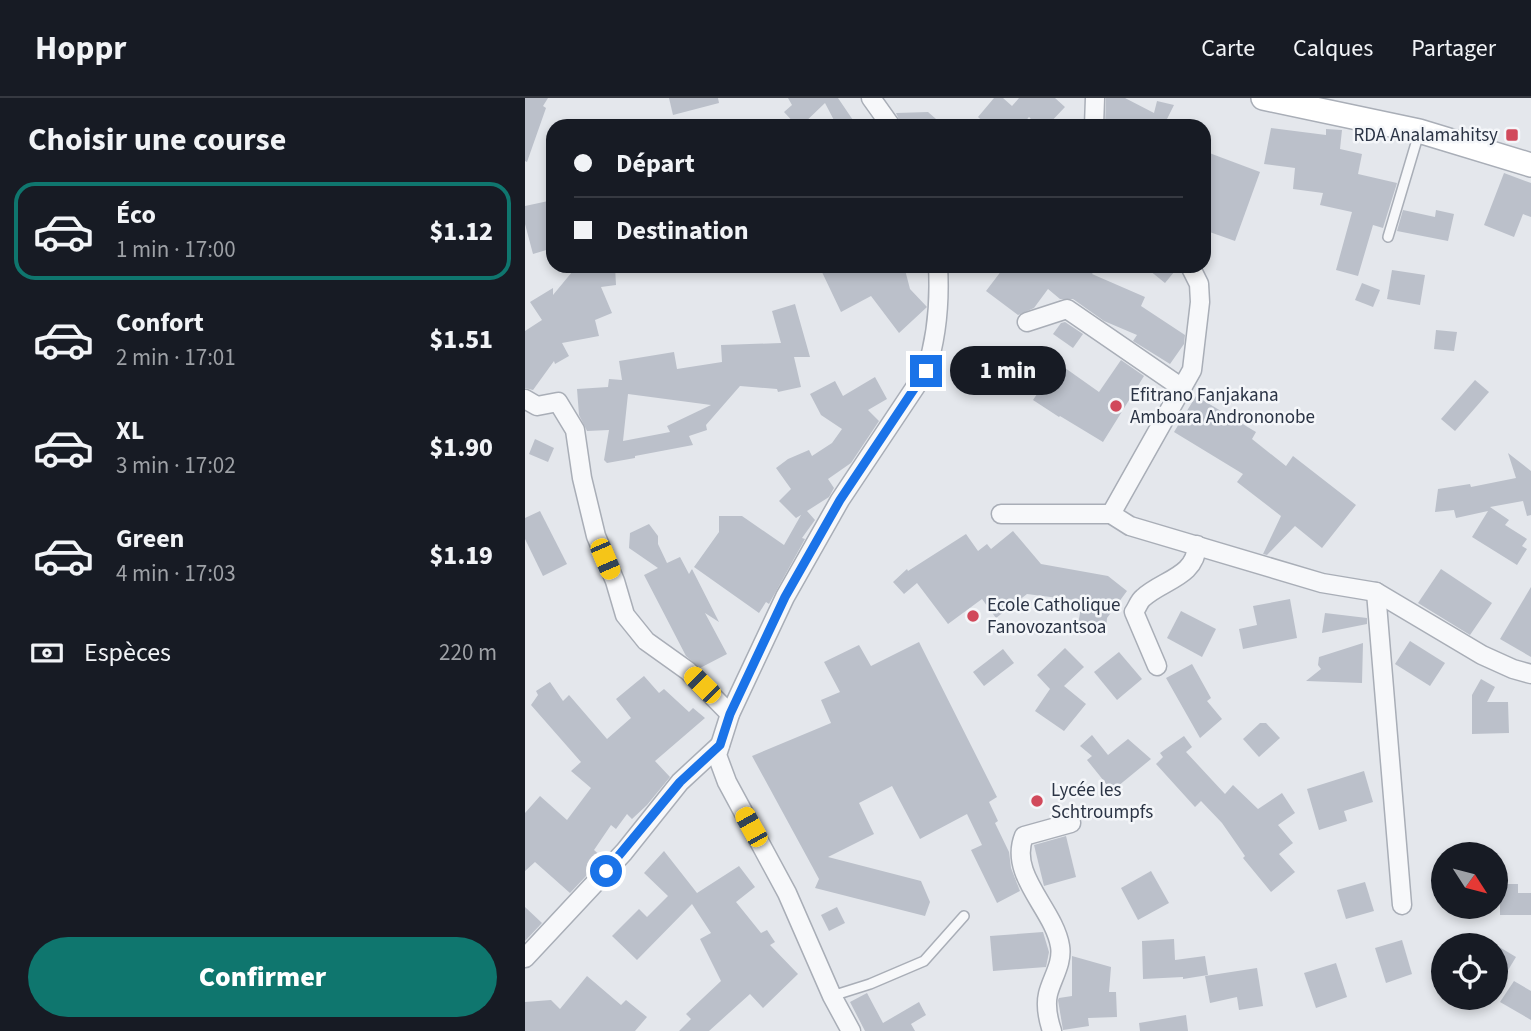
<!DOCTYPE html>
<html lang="fr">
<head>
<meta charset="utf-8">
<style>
	body { margin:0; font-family:"Source Sans 3",sans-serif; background:#20242c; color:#f1f3f6; height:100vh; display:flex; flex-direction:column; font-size:26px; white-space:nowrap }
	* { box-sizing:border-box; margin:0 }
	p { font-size:23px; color:#9ea1a6 }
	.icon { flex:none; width:38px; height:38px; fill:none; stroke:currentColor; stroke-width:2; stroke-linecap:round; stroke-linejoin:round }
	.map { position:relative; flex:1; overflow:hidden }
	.details { display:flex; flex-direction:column; background:#171b24; width:525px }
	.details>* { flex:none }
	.top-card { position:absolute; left:21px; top:21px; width:665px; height:154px; border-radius:21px; box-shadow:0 4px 10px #0003; display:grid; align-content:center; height:154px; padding:0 28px; background:#171b24 }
	.needle { width:46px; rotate:126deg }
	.tools { position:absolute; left:906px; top:744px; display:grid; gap:14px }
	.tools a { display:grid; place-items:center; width:77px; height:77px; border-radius:50%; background:#171b24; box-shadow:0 4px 10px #0003; font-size:35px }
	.end { position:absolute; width:32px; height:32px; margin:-16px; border:9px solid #1a73e8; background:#fff; box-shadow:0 0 0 4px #fff }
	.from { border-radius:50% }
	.bubble { position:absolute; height:49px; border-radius:24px; background:#171b24; box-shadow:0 4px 10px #0003; font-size:23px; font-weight:800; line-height:49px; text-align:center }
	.car { position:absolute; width:21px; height:42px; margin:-21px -10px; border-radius:9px; box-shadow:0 0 5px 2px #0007; background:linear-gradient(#f5c518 24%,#345 0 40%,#f5c518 0 76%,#345 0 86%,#f5c518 0) }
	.top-card b { display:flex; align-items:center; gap:24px; height:66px; font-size:26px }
	.top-card b+b { border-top:2px solid #363941 }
	.top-card i { width:18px; height:18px; background:#f1f3f6 }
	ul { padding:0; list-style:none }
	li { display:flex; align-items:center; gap:21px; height:98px; margin:0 14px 10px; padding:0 14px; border:4px solid transparent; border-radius:21px }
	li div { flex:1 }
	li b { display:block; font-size:26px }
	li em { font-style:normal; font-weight:800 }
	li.active { border-color:#0f766e }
	li>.icon { width:63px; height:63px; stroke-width:1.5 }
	h2 { padding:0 28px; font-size:32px; line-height:84px }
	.pay { display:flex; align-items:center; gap:18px; height:77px; padding:0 28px; font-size:26px }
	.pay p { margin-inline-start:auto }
	.primary-button { display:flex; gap:14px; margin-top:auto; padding:14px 28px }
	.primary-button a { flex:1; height:80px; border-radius:42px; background:#0f766e; color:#fff; font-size:28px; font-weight:800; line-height:80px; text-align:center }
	header { display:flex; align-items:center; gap:42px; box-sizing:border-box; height:98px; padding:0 35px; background:#171b24; border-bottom:2px solid #363941 }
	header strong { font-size:33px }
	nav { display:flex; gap:38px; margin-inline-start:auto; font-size:24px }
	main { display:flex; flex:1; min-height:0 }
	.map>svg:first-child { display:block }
	.building { fill:#bbc0ca; fill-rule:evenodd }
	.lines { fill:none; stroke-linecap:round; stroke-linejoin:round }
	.lane-casing { stroke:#a9aeb7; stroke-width:12 }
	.street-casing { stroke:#a9aeb7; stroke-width:21 }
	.secondary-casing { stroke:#a9aeb7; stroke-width:26 }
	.lane { stroke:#f7f8fa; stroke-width:9 }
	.street { stroke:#f7f8fa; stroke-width:18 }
	.secondary { stroke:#fff; stroke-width:23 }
	.route { stroke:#1a73e8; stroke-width:9 }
	.poi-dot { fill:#d1495b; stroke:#f4f6f9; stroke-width:2.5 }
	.labels { text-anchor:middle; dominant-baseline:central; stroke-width:5; stroke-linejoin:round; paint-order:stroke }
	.poi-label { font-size:19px; fill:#2b3445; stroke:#f4f6f9; text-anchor:start }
</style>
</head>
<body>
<header>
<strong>Hoppr</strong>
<nav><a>Carte</a><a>Calques</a><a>Partager</a></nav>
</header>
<main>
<section class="details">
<h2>Choisir une course</h2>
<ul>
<li class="active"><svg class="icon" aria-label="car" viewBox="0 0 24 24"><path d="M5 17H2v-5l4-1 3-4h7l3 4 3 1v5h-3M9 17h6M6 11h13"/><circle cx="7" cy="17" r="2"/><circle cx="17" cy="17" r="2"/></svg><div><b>Éco</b><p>1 min · 17:00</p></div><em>$1.12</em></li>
<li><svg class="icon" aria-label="car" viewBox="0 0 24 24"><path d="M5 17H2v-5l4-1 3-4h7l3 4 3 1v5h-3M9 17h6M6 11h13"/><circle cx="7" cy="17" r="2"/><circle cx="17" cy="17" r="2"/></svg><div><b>Confort</b><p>2 min · 17:01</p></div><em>$1.51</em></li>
<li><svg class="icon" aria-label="car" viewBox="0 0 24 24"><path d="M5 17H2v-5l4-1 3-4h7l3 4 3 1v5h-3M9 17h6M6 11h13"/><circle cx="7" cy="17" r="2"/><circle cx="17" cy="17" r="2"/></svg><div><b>XL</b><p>3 min · 17:02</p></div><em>$1.90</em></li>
<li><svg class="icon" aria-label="car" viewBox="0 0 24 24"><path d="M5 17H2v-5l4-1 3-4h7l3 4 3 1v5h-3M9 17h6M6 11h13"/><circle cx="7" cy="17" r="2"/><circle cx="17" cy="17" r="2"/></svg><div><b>Green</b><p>4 min · 17:03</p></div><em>$1.19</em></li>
</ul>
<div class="pay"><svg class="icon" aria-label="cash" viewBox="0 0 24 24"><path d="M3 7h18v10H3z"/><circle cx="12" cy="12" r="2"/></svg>Espèces<p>220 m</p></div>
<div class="primary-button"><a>Confirmer</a></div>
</section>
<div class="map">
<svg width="1006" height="933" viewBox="0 0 1006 933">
	<rect width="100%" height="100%" fill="#e4e7ec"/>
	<g class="building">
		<path d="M0 0H23L18 8 21 10 2 64 0 63Z"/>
		<path d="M144 0H193L194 5 148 17Z"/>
		<path d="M263 0H313L332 28H312L300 5 276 28H272L259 14 267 7Z"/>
		<path d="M469 0H478L487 8 494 0H530L540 9 522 28H513L504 19 496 28H463L453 19Z"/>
		<path d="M581 0H600L629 15 632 3 649 7 642 21 655 28H580Z"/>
		<path d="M403 14 419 28H377L371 15Z"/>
		<path d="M746 30 801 37V31L817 32 815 51 837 56 833 76 872 85 858 130 848 127 833 178 811 172 827 114 795 107 798 95 768 91 770 70 739 66Z"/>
		<path d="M679 53 735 74 710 143 679 132Z"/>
		<path d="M979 75 1006 85V119L998 116 989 139 959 127Z"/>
		<path d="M28 102V150L8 156 0 126V108Z"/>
		<path d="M878 112 910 119 911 112 929 116 923 143 872 133Z"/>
		<path d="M52 168 56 170 90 168 91 187 76 189 87 215 70 222 74 238 37 245 44 258 30 266 29 263 8 292 0 290V233L17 222 5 204 28 190V197Z"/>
		<path d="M304 168H379L385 191 402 209 374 235 346 198 316 214 296 172Z"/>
		<path d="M480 168H573L567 176 620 199 616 208 660 237 659 246 645 266 608 243 612 237 579 223 548 201H535L523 191 509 210 493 217 461 193Z"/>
		<path d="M619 168H654L640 185Z"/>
		<path d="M867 172 900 177 895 207 862 201Z"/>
		<path d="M837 185 855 192 848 209 830 202Z"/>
		<path d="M270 206 285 259H269L276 289 253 294 252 291 215 288 181 327 182 332 164 338 168 347 110 358V360L82 365 79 362 84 332 62 333 54 317 52 291 83 289 84 281 97 282 94 263 149 254 152 271 197 264 196 247 256 245 247 213ZM103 296 186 307 142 328 145 334 98 343Z"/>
		<path d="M540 224 558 236 548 250 528 236 536 225Z"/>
		<path d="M911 232 932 234 929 253 909 251Z"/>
		<path d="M596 262 619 278 578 344 535 318 534 319 508 302 533 265 574 294Z"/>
		<path d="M350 279 362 301 343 312 354 323 326 365 303 381 309 390 304 399 282 413 290 422 277 440 280 441 244 506 241 504 234 515 169 469 194 434V418H217L259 447 276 417 271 420 254 403 266 391 251 370 263 361 284 352 287 358 307 345 317 331 296 317 285 296 310 283 318 298Z"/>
		<path d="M950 282 964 294 930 333 916 321Z"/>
		<path d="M671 298 731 334 727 341 761 368 768 358 831 407 797 450 770 428 742 457 738 456 756 418 712 384 718 376 649 334Z"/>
		<path d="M10 341 29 350 23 364 4 356Z"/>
		<path d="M983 355 1006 373V417L1002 418 998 403 965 409 984 422 980 427 1002 441 997 448 1002 451 992 467 947 439 963 413 931 420 929 412 910 414 913 391 945 386 946 389 991 380Z"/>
		<path d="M15 413 42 466 18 478 0 441V420Z"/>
		<path d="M124 426 133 438V446L142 465 155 459 164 476 167 471 194 524 180 515 202 556 175 570 161 558 119 477 133 470 104 450 105 435Z"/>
		<path d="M488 433 516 466 583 478 602 493 582 520 581 531 553 527 557 503 502 496 471 520 457 501 423 526 392 485 379 496 368 484 382 471 383 473 441 436 453 453 462 446 466 451Z"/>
		<path d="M916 471 967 505 945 537 893 505Z"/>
		<path d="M1006 489V559L975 541Z"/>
		<path d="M765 501 772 540 718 551 714 531 732 527 728 508Z"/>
		<path d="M656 513 691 531 677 559 642 540Z"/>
		<path d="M800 515 842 520V526L797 535Z"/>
		<path d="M885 543 920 565 905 588 870 566Z"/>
		<path d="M394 544 472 699 464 704 473 723 470 725 484 754 486 770 495 793 472 805 446 752 457 747 442 716 395 741 367 688 334 705 349 736 303 759 396 783 405 804 400 818 290 790 294 781 227 658 306 625 296 602 315 594 299 564 334 547 346 568Z"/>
		<path d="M838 545 837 585 781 583 796 571 793 567 794 559Z"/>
		<path d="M540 550 559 569 539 588 561 606 539 633 510 613 525 591 512 577Z"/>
		<path d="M478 551 489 565 459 588 448 574Z"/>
		<path d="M594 554 617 581 592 602 569 574Z"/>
		<path d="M667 566 686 600 682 603 697 621 675 640 641 580Z"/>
		<path d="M119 578 134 595 139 591 164 614 168 610 180 620 130 663 145 679 122 707 107 721 102 716 91 731 86 727 69 752 78 760 45 795 10 764 0 773V715L15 698 42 722 66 690 46 673 56 664 6 607 13 597 11 593 25 584 38 603 44 597 82 641 106 620 91 601Z"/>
		<path d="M956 581 970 589 962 604H983L984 635 947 636V597Z"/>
		<path d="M735 625H741L755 640 734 659 718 641Z"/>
		<path d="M567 637 583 657 603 641 626 661 587 693 562 662 567 658 555 648Z"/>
		<path d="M659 638 667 649 661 654 700 696 708 687 733 711 757 695 770 715 753 727 768 745 754 756 770 774 746 794 718 760 720 758 697 725 676 703 670 709 631 666 638 659 635 655Z"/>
		<path d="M839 673 848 704 819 713 822 723 794 732 782 691Z"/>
		<path d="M541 738 551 779 519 788 509 747Z"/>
		<path d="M139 753 172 795 214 768 230 789 211 804 236 835 242 832 250 844 245 847 273 876 238 910 225 896 184 933H154L166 921 161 916 196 883 175 841 186 835 167 806 112 862 87 838 114 811 122 819 143 798 119 775Z"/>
		<path d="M626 773 644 805 613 822 596 790Z"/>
		<path d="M840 784 849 813 821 821 812 792Z"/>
		<path d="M975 786H993V795H1006V817H975Z"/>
		<path d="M0 809 17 825 0 843Z"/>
		<path d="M312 809 320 825 304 833 296 817Z"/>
		<path d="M518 834 524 854 521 869 468 873 465 838Z"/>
		<path d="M649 841 650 862 680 858 683 877 658 881V879L618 881 617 843Z"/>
		<path d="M877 842 887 876 861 885 850 850Z"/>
		<path d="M971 847 991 859 971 892Z"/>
		<path d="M547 858 586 869 584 894H591L592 919 563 920 564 928 538 932 533 902 534 900 547 898Z"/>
		<path d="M811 865 822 899 791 910 779 875Z"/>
		<path d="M732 870 738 908 714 912 712 899 685 905 680 878Z"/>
		<path d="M62 878 96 907 101 902 122 919 110 933H0V904L26 902 35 911Z"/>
		<path d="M989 883 1006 893V922L975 904Z"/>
		<path d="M342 895 358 925 394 904 401 917 386 926 390 933H340L325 904Z"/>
		<path d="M661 917 663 933H615L614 925Z"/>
	</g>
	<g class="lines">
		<g class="lane-casing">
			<g id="lane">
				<path d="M863 139 894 35"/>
				<path d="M307 898 345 886 399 863 439 818"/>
			</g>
		</g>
		<g class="street-casing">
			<g id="street">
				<path d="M346 0 366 28"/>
				<path d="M569 28 570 0"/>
				<path d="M502 224 542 211 657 290"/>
				<path d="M0 301 12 308 33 304 50 332 57 380 71 438 90 483 100 517 121 543 163 573 205 616"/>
				<path d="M476 416H586L605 428 797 485 851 494 957 557 988 571 1006 576"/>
				<path d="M586 416 667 272 675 204 674 186 665 168"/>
				<path d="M851 494 877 807"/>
				<path d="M632 568 609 514C612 510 614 503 618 500 637 482 671 479 672 447"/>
				<path d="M0 860 99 754 155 684 195 647"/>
				<path d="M326 933 307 898 262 795 202 684 192 657 205 616 260 499 315 402 401 273C412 239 415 204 413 168"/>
				<path d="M527 933C523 921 520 909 523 896 527 880 538 865 535 848 529 811 483 777 499 738L546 725"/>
			</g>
		</g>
		<g class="secondary-casing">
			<path id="secondary" d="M738 0 894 33 1006 67"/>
		</g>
		<use href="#lane" class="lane"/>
		<use href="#street" class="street"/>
		<use href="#secondary" class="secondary"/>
	</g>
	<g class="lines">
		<path class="route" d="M81 773 155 684 195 647 205 616 260 499 315 402 401 273"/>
	</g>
	<g class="poi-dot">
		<rect x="980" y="30" width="14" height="14" rx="3.5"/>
		<circle cx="591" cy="308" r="7"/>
		<circle cx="448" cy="518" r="7"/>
		<circle cx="512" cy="703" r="7"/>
	</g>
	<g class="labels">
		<g class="poi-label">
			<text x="973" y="37" text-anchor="end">RDA Analamahitsy</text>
			<text x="605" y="297">Efitrano Fanjakana<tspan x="605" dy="22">Amboara Andrononobe</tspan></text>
			<text x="462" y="507">Ecole Catholique<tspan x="462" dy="22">Fanovozantsoa</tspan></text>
			<text x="526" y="692">Lycée les<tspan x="526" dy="22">Schtroumpfs</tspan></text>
		</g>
	</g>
</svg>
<div class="tools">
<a><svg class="needle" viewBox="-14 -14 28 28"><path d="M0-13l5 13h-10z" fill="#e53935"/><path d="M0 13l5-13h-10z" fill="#9ea1a6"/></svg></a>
<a><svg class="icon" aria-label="locate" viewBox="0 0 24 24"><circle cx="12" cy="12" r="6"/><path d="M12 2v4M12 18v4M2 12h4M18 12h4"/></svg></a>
</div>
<i class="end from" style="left:81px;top:773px"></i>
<i class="end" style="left:401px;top:273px"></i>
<div class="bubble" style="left:425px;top:248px;width:116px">1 min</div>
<i class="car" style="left:80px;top:461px;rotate:157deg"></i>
<i class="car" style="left:177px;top:587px;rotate:315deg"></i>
<i class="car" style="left:226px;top:729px;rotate:331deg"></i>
<div class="top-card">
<b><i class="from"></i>Départ</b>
<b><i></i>Destination</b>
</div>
</div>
</main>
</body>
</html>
